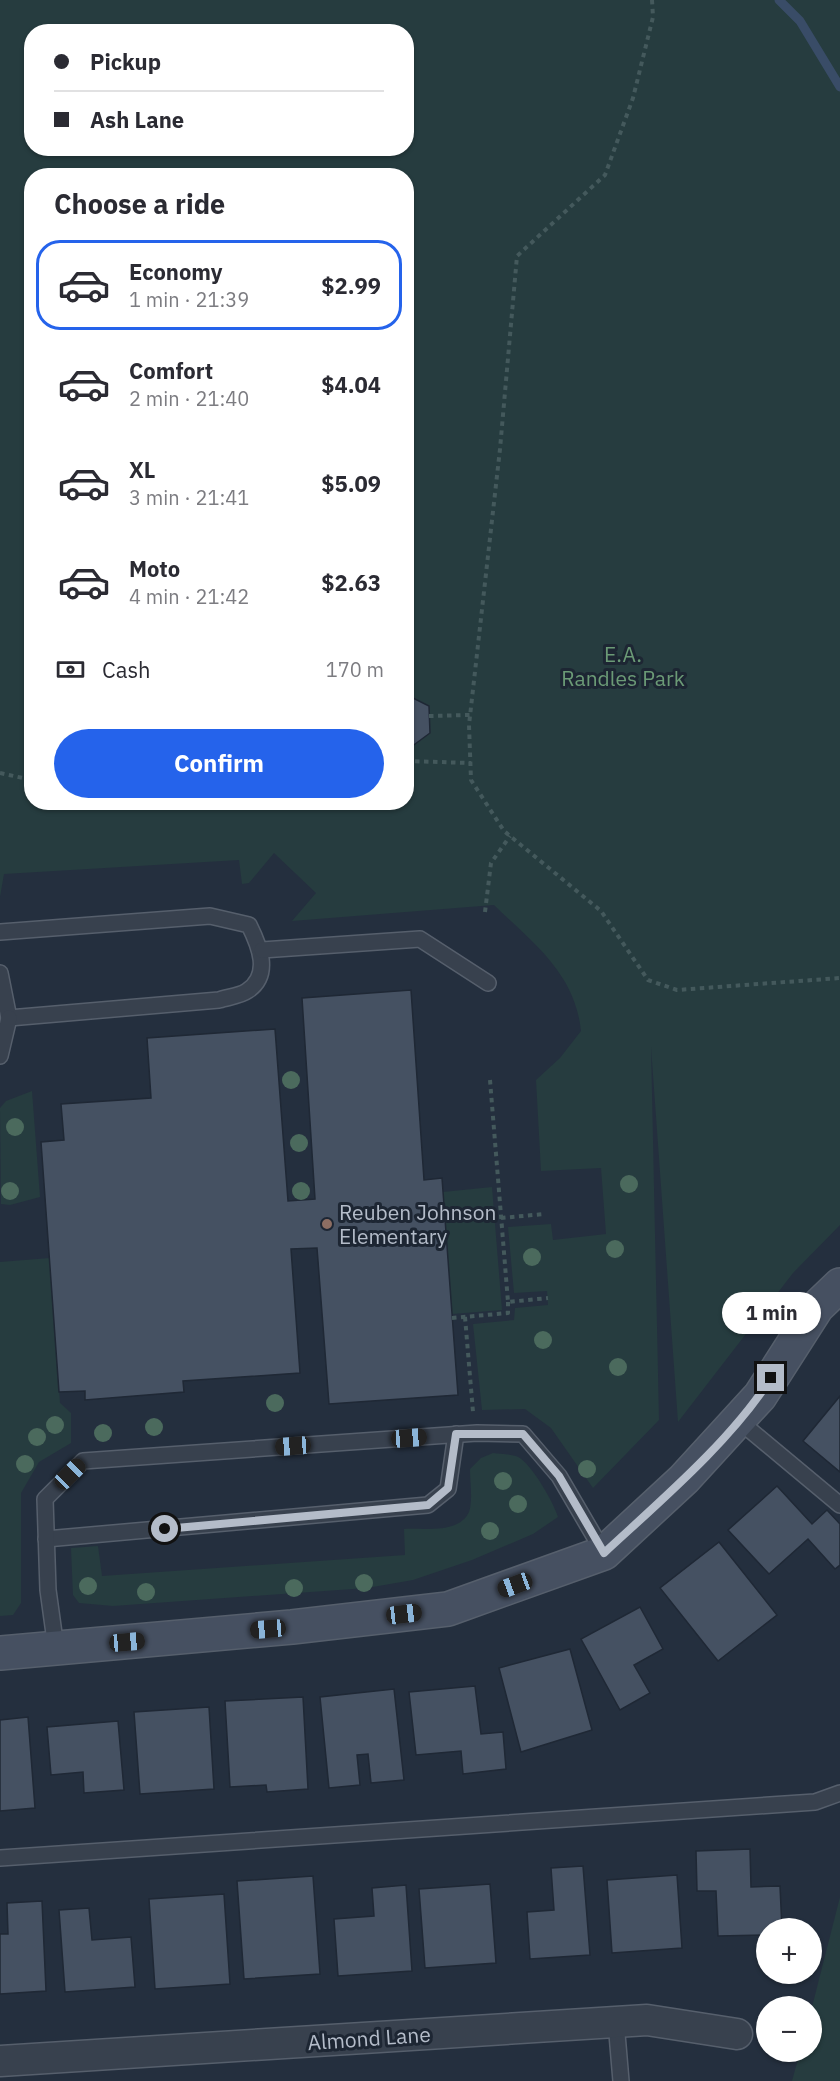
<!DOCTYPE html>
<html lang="en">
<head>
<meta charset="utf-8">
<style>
	body { margin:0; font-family:"IBM Plex Sans",sans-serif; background:#f7f7f7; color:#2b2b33; height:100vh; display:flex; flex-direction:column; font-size:22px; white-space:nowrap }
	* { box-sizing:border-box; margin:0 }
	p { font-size:20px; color:#7c7c81 }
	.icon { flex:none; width:33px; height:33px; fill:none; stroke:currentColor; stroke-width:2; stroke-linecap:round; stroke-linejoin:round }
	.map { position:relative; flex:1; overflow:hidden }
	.drawer { position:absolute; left:24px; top:168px; width:390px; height:642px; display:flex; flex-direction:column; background:#fff; border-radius:24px; box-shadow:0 2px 4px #0004 }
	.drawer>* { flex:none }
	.guide { position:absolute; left:24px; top:24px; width:390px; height:132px; border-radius:24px; box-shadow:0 2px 4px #0004; display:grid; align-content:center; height:132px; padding:0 30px; background:#fff }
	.controls { position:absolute; left:756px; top:1918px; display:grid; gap:12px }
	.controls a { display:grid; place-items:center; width:66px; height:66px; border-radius:50%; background:#fff; box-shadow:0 2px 4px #0004; font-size:30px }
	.end { position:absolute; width:27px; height:27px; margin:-14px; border:8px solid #b4bcc9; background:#111; box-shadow:0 0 0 3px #111 }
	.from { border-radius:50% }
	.bubble { position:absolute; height:42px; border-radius:21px; background:#fff; box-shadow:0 2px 4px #0004; font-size:20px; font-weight:700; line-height:42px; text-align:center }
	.car { position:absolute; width:18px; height:36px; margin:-18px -9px; border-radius:8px; box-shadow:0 0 4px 2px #0007; background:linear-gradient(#222 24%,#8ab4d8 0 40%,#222 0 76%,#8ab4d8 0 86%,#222 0) }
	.guide b { display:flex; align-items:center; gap:21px; height:57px; font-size:22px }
	.guide b+b { border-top:2px solid #e1e1e2 }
	.guide i { width:15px; height:15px; background:#2b2b33 }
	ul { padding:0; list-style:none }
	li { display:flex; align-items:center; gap:18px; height:90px; margin:0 12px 9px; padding:0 18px; border:3px solid transparent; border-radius:24px }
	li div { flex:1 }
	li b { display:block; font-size:22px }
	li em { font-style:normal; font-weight:700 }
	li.selected { border-color:#2563eb }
	li>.icon { width:54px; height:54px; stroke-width:1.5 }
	h2 { padding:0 30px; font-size:27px; line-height:72px }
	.pay { display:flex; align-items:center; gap:15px; height:66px; padding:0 30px; font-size:22px }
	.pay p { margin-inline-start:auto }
	.button { display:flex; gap:12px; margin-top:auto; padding:12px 30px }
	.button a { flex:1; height:69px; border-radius:36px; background:#2563eb; color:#fff; font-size:24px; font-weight:700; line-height:69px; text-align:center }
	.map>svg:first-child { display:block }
	.green { fill:#263c3f; fill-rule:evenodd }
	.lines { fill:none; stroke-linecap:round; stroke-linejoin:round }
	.stream { stroke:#394c67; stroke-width:9 }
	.building { fill:#455162; stroke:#1f2835; stroke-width:1.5 }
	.lane-casing { stroke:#565f6c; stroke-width:18 }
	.street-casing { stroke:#565f6c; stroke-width:33 }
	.secondary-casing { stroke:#565f6c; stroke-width:36 }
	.path { stroke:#44595c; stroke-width:4; stroke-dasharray:4.5 4.5; stroke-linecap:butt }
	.lane { stroke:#38414e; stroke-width:15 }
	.street { stroke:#38414e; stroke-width:30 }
	.secondary { stroke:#465061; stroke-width:33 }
	.tree { fill:#4b6a5d }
	.route { stroke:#b4bcc9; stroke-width:8 }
	.education-dot { fill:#8d6e63; stroke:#1d2633; stroke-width:2 }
	.labels { text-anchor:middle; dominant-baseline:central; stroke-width:6; stroke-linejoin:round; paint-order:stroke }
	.park-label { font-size:21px; fill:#6b9a76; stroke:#1d2633 }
	.poi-label { font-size:21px; fill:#b4bcc9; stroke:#1d2633; text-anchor:start }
	.street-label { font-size:21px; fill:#b4bcc9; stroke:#1d2633 }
</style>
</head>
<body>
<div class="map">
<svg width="840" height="2081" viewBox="0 0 840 2081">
	<rect width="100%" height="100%" fill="#242f3e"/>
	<g class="green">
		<path d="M0 0H840V1225L793 1273 678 1422 651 1047 659 1420 593 1488 551 1428 525 1409 482 1410 473 1324 514 1320 515 1308 548 1305 547 1291 514 1293 508 1227 551 1224 553 1240 606 1234 601 1168 541 1171 536 1080 560 1058 581 1031C575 973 533 943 494 905L292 921 316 893 274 853 249 883 242 884 239 860 4 874 0 897ZM32 32H406V148H32ZM32 176H406V802H32Z"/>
		<path d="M32 1091 40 1197 10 1205 1 1204 0 1108 6 1101Z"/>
		<path d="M492 1187 502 1310 452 1314 443 1192Z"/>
		<path d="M50 1258 60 1403 71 1413V1443L39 1462 21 1493V1603L13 1615 0 1616V1262Z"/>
		<path d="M493 1453C500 1454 511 1454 518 1457 531 1463 554 1503 558 1517L533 1534 472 1560 413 1580 367 1588 113 1606 79 1603 73 1595 71 1548 98 1546 102 1576 405 1555 404 1529C424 1528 459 1534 469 1512 473 1501 470 1481 470 1469L481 1458Z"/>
		<path d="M840 1897V2081H792L800 2052H812V2007Z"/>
	</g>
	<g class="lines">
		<path class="stream" d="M779 0 800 21 840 87"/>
	</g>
	<g class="building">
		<path d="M407 695 429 706 430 733 411 747 406 745Z"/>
		<path d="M411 990 424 1180 442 1178 458 1395 329 1404 317 1248 291 1249 300 1373 183 1381 184 1392 85 1400V1391L59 1392 41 1142 64 1140 61 1104 151 1098 147 1038 275 1029 288 1201 315 1199 302 998Z"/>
		<path d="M840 1396V1472L803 1441Z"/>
		<path d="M777 1486 812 1524 827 1510 840 1524V1565L835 1569 808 1539 769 1574 728 1530Z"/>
		<path d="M719 1542 777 1615 718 1661 660 1588Z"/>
		<path d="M640 1607 663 1649 634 1665 650 1693 620 1710 581 1639Z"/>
		<path d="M570 1649 592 1730 521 1752 499 1668Z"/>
		<path d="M475 1686 481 1734 503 1732 506 1769 463 1774 461 1751 416 1755 409 1692Z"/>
		<path d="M394 1689 404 1780 371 1783 368 1754 357 1755 360 1785 329 1788 320 1697Z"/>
		<path d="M303 1697 308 1789 267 1792 266 1785 230 1787 225 1701Z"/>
		<path d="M209 1707 214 1789 140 1794 134 1712Z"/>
		<path d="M28 1717 35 1808 0 1811V1720Z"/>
		<path d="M118 1721 124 1790 84 1793 83 1772 51 1775 47 1727Z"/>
		<path d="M750 1849 751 1887 780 1886 782 1929H766V1935L718 1936 716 1891H697L696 1851Z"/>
		<path d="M583 1866 590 1955 530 1959 527 1912 554 1910 551 1868Z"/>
		<path d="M677 1875 682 1948 612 1953 607 1880Z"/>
		<path d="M313 1876 320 1974 244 1979 237 1881Z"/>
		<path d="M490 1884 496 1963 425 1968 419 1889Z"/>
		<path d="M406 1885 412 1971 338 1976 334 1919 374 1916 372 1888Z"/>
		<path d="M224 1894 230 1984 155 1989 149 1899Z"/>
		<path d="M42 1901 46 1991 0 1994V1934H8L7 1903Z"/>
		<path d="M89 1908 92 1940 131 1937 135 1987 65 1992 59 1910Z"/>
	</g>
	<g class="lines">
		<g class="lane-casing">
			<g id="lane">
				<path d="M0 932 210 916 249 925C259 945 272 975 247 991 240 996 228 997 219 1000L9 1018 0 973"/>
				<path d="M262 950 420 939 488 983"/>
				<path d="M0 1056 9 1018"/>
				<path d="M738 1420 840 1505"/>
				<path d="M46 1539 428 1505 448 1489 456 1434"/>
				<path d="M56 1648 48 1590 45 1499 83 1461 477 1433 523 1434 559 1476 604 1553"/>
				<path d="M0 1858 815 1802 840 1793"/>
				<path d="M616 2022 621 2081"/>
			</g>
		</g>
		<g class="street-casing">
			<path id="street" d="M0 2061 647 2020 737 2034"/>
		</g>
		<g class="secondary-casing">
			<path id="secondary" d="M0 1653 292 1627 448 1609 604 1553 684 1479 760 1396 817 1307 840 1285"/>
		</g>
		<g class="path">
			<path d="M652 0 653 17 633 98 605 175 517 256 500 449 469 725 471 780 504 831 601 911 648 980 677 990 840 978"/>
			<path d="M429 716 470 715"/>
			<path d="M406 761 471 763"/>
			<path d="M0 773 32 780"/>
			<path d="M485 912 491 863 510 836"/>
			<path d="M490 1080 508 1302 548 1298"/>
			<path d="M501 1218 544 1214"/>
			<path d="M465 1317 473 1412"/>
			<path d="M452 1318 508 1313V1302"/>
		</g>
		<use href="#lane" class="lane"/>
		<use href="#street" class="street"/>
		<use href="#secondary" class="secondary"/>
	</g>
	<g class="tree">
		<circle cx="291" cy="1080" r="9"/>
		<circle cx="15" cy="1127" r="9"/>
		<circle cx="299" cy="1143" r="9"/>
		<circle cx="629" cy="1184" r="9"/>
		<circle cx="10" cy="1191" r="9"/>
		<circle cx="301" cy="1191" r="9"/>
		<circle cx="615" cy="1249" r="9"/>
		<circle cx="532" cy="1257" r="9"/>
		<circle cx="543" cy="1340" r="9"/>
		<circle cx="618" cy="1367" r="9"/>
		<circle cx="275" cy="1403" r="9"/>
		<circle cx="55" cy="1425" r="9"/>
		<circle cx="154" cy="1427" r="9"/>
		<circle cx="103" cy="1433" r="9"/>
		<circle cx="37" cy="1437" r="9"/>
		<circle cx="25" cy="1464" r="9"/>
		<circle cx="587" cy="1469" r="9"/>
		<circle cx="503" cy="1481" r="9"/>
		<circle cx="518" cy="1504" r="9"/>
		<circle cx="490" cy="1531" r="9"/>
		<circle cx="364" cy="1583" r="9"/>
		<circle cx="88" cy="1586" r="9"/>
		<circle cx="294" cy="1588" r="9"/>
		<circle cx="146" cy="1592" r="9"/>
	</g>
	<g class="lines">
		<path class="route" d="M165 1529 428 1505 448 1488 456 1434H523L559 1476 604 1553C659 1502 731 1441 771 1378"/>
	</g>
	<circle class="education-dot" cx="327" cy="1224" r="6"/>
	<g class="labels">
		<g class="park-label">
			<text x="623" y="654">E.A.<tspan x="623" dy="24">Randles Park</tspan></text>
		</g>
		<g class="poi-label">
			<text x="339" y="1212">Reuben Johnson<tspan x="339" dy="24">Elementary</tspan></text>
		</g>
		<g class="street-label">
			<text transform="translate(369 2038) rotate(-4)">Almond Lane</text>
		</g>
	</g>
</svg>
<div class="controls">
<a>+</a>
<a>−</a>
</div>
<i class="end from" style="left:165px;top:1529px"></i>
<i class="end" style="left:771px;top:1378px"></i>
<div class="bubble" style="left:722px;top:1292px;width:99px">1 min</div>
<i class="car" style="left:409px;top:1438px;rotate:86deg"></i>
<i class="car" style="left:293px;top:1446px;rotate:266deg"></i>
<i class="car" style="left:70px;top:1474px;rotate:45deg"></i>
<i class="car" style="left:515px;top:1585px;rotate:250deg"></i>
<i class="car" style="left:404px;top:1614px;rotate:83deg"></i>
<i class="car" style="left:268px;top:1629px;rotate:265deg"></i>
<i class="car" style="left:127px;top:1642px;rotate:85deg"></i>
<div class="guide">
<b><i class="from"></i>Pickup</b>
<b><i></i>Ash Lane</b>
</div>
<section class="drawer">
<h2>Choose a ride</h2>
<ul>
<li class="selected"><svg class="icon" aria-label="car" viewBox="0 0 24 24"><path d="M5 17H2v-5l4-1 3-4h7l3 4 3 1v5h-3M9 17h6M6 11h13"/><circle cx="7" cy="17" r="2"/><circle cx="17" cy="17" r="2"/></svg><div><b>Economy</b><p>1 min · 21:39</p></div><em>$2.99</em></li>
<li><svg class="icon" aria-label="car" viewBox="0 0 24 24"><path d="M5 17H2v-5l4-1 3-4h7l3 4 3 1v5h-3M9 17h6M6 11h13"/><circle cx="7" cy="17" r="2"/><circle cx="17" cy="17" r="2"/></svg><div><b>Comfort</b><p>2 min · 21:40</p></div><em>$4.04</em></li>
<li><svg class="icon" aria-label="car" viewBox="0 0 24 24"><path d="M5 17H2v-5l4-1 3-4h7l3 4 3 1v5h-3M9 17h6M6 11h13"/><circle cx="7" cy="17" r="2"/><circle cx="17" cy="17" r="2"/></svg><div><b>XL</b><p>3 min · 21:41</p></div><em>$5.09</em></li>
<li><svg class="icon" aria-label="car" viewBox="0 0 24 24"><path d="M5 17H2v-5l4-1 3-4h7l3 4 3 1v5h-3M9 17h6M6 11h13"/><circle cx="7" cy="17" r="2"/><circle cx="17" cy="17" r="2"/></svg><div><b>Moto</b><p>4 min · 21:42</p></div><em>$2.63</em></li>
</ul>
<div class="pay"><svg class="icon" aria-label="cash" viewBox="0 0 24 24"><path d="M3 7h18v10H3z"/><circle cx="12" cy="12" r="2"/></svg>Cash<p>170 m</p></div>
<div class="button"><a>Confirm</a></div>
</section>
</div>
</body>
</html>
